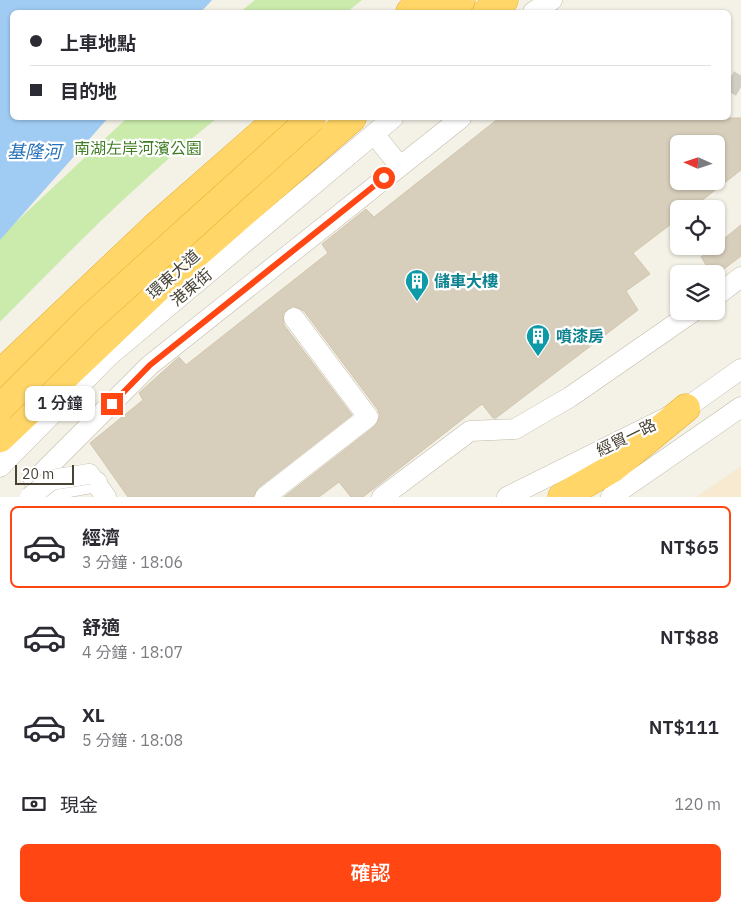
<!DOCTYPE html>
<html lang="zh-TW">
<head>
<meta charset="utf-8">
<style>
	body { margin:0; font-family:"IBM Plex Sans","Noto Sans TC",sans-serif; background:#f7f7f7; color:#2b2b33; height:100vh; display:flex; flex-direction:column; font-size:19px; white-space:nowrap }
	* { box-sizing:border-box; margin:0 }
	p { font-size:16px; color:#7c7c81 }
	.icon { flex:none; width:28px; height:28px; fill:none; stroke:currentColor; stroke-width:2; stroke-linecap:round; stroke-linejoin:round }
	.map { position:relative; height:497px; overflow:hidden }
	.drawer { display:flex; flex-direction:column; background:#fff; flex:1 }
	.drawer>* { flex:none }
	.guide { position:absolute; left:10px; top:10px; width:721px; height:110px; border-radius:8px; box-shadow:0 1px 4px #0004; display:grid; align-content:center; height:110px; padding:0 20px; background:#fff }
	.needle { width:32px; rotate:273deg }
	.fabs { position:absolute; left:670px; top:135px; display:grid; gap:10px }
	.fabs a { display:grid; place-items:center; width:55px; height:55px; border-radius:8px; background:#fff; box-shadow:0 1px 4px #0004; font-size:25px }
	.scale { position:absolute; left:15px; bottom:12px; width:59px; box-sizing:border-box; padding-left:5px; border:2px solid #484235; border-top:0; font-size:14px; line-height:18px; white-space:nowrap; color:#484235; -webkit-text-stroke:4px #fff; paint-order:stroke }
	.end { position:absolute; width:22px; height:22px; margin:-11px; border:6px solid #ff4613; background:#fff; box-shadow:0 0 0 2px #fff }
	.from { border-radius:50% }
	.bubble { position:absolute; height:35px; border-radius:8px; background:#fff; box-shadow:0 1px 4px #0004; font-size:16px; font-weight:600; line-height:35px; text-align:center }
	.guide b { display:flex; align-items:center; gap:18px; height:48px; font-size:19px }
	.guide b+b { border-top:1px solid #e1e1e2 }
	.guide i { width:12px; height:12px; background:#2b2b33 }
	ul { padding:9px 0 0; list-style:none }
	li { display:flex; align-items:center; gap:15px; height:82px; margin:0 10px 8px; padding:0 10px; border:2px solid transparent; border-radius:8px }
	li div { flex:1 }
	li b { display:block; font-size:19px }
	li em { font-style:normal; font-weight:600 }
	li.selected { border-color:#ff4613 }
	li>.icon { width:45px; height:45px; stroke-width:1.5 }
	.pay { display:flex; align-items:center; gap:12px; height:55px; padding:0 20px; font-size:19px }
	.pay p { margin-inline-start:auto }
	.primary-button { display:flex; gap:10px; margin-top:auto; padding:10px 20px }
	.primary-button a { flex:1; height:58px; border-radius:8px; background:#ff4613; color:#fff; font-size:20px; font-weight:600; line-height:58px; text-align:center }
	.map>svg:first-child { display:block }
	.commercial { fill:#f7ead1 }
	.green { fill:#cbebad }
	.water { fill:#a0ccf4 }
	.building { fill:#d7cebb; stroke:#d2c6ae; fill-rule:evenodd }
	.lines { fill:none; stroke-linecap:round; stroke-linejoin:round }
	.minor-tunnel { stroke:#d2cec3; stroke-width:20; stroke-dasharray:20 10; stroke-linecap:butt }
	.minor-casing { stroke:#c0baa9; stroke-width:21 }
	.highway-casing { stroke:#e6af2f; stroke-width:29 }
	.minor { stroke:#fff; stroke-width:20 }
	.highway { stroke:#ffd667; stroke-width:28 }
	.minor-bridge-casing { stroke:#c0baa9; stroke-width:21; stroke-linecap:butt }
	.highway-bridge-casing { stroke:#e6af2f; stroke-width:29; stroke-linecap:butt }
	.minor-bridge { stroke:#fff; stroke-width:20 }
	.highway-bridge { stroke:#ffd667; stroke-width:28 }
	.route { stroke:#ff4613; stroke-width:6 }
	.labels { text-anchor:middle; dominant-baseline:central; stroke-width:4.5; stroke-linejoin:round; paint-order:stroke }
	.park-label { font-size:16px; fill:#407d25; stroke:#fff }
	.street-label { font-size:16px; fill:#484235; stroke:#fff }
	.culture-label { font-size:16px; font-weight:bold; fill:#0d838f; stroke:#fff; text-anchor:start }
	.water-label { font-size:18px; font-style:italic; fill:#2873ba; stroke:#fff }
</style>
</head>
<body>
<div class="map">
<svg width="741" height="497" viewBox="0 0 741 497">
	<rect width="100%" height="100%" fill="#f4f1e7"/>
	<path class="commercial" d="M741 466V497H696Z"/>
	<g class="green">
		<path d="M255 0H362L347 12H240Z"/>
		<path d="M127 118H217C140 180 69 251 0 322V237Z"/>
	</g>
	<path class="water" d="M0 0H212L201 12H12V118H108L0 240Z"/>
	<g class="building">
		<path d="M499 118H741V170L691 209H679V218L633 253 650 274 626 291 638 310 496 418H493L482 404 363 497H351L339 482 319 497H284L375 426 380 416 378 410 304 311 293 306 283 313 284 325 352 415 258 488 253 497H128L90 443 143 400 139 393 179 357 186 365 328 253 322 244 366 209 374 217ZM679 144H716V181H679Z"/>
		<path d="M741 225V256L716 275 712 274 701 257Z"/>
	</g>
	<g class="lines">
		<path class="minor-tunnel" d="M729 80 741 87"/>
		<g class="minor-casing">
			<g id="minor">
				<path d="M533 12 552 0"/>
				<path d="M301 132 329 118"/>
				<path d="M374 134 399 165"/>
				<path d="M716 296 741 277"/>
				<path d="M0 467 109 356 393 118"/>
				<path d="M89 474 106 497"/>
				<path d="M34 481 150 365 461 118"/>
				<path d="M52 497 64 488 97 482"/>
				<path d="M265 497 368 417 294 318"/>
				<path d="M382 497 470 431 515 429 570 397 694 311"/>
				<path d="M507 497 686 408 741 369"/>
				<path d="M611 497 741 407"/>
			</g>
		</g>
		<g class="highway-casing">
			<g id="highway">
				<path d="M410 12 425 0"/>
				<path d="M445 12 461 0"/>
				<path d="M487 12 504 0"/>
				<path d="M0 374 155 227 279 118"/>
				<path d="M0 438 164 282 352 118"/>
				<path d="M562 497 613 468 686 408"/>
			</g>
		</g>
		<use href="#minor" class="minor"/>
		<use href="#highway" class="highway"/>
		<g class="minor-bridge-casing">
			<path id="minor-bridge" d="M30 497 51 480 89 474"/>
		</g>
		<g class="highway-bridge-casing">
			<path id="highway-bridge" d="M0 408 88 320 312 118"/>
		</g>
		<use href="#minor-bridge" class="minor-bridge"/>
		<use href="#highway-bridge" class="highway-bridge"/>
	</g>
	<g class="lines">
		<path class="route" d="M112 404 150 365 384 178"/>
	</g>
	<defs>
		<g id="building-pin" transform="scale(1.25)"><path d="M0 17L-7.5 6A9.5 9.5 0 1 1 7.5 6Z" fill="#0f9aa8" stroke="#fff"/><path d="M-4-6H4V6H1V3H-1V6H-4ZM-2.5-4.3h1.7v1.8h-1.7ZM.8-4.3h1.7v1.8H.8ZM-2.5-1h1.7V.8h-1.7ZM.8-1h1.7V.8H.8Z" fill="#fff"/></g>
	</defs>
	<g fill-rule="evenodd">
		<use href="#building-pin" x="417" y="281"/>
		<use href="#building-pin" x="538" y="336"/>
	</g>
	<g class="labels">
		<g class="park-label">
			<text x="138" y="148">南湖左岸河濱公園</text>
		</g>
		<g class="street-label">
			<text transform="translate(173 274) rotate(-42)">環東大道</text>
			<text transform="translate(191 287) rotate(-40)">港東街</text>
			<text transform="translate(626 437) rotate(-26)">經貿一路</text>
		</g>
		<g class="culture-label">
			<text x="434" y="281">儲車大樓</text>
			<text x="556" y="336">噴漆房</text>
		</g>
		<g class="water-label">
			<text x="34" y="151">基隆河</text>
		</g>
	</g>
</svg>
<div class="fabs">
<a><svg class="needle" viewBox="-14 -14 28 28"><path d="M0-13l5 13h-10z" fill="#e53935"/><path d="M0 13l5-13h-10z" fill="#7c7c81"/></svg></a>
<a><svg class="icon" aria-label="locate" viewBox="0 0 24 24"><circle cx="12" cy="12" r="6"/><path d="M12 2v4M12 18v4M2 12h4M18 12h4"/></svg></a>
<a><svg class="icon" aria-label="layers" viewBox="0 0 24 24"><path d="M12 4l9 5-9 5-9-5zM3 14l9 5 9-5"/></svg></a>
</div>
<div class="scale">20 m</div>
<i class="end from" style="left:384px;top:178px"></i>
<i class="end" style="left:112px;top:404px"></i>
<div class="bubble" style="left:25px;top:386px;width:70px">1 分鐘</div>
<div class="guide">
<b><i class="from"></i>上車地點</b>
<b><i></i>目的地</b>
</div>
</div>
<section class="drawer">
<ul>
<li class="selected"><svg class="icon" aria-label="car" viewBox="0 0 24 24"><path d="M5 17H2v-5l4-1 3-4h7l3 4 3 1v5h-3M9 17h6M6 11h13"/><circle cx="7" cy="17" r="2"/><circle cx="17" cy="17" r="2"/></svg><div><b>經濟</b><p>3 分鐘 · 18:06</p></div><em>NT$65</em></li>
<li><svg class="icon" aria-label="car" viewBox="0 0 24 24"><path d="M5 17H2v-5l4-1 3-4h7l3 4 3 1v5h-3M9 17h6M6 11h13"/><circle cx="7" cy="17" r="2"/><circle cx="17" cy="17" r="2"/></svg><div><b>舒適</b><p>4 分鐘 · 18:07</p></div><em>NT$88</em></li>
<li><svg class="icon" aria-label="car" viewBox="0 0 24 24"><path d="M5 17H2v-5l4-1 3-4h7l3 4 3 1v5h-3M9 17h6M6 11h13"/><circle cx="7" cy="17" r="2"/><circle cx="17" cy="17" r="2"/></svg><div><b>XL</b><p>5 分鐘 · 18:08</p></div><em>NT$111</em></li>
</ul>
<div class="pay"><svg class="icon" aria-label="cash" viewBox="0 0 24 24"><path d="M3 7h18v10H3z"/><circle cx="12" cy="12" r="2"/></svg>現金<p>120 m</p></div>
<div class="primary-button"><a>確認</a></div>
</section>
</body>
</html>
